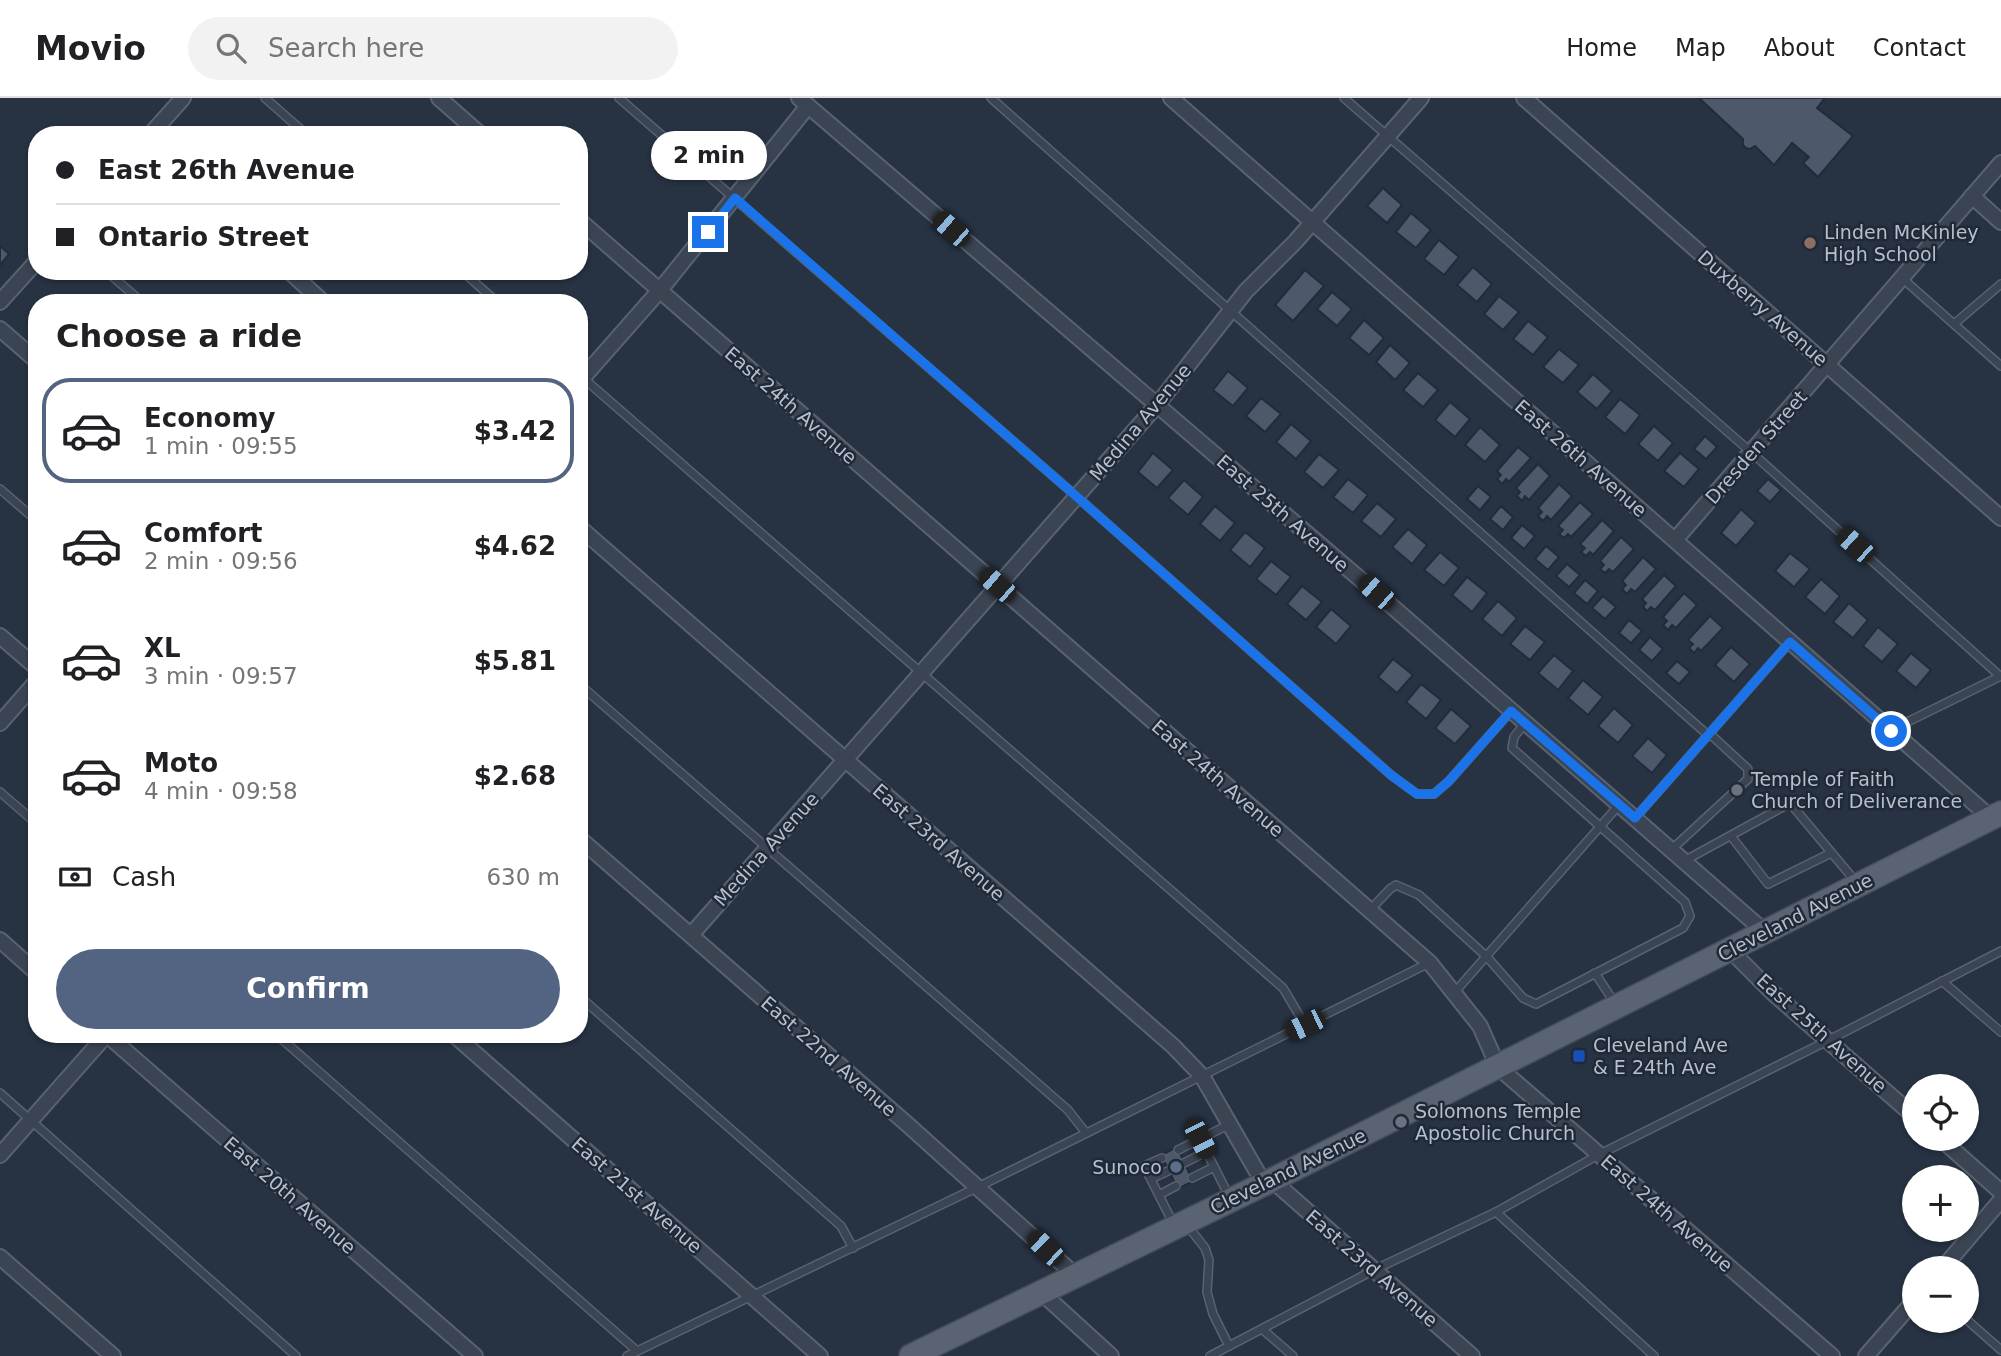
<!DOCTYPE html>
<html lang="en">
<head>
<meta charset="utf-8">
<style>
	body { margin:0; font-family:"DejaVu Sans",sans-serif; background:#f2f2f2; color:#202124; height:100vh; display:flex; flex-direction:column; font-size:26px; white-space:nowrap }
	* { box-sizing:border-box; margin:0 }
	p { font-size:23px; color:#757577 }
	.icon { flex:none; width:38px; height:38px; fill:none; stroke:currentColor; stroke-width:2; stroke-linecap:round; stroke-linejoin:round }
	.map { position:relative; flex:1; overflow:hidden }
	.drawer { position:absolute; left:28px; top:196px; width:560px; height:749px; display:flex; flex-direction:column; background:#fff; border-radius:28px; box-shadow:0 2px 5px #0004 }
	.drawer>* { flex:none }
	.hud { position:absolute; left:28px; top:28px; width:560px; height:154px; border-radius:28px; box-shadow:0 2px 5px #0004; display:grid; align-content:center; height:154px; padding:0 28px; background:#fff }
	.buttons { position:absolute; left:1902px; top:976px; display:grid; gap:14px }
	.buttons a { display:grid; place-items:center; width:77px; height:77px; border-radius:50%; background:#fff; box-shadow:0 2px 5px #0004; font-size:35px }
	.end { position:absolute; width:32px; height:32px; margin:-16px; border:9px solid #1a73e8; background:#fff; box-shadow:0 0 0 4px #fff }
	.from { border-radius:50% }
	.bubble { position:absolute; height:49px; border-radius:24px; background:#fff; box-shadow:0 2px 5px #0004; font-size:23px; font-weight:600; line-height:49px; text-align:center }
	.car { position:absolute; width:21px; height:42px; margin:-21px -10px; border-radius:9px; box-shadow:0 0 5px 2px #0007; background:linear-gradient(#222 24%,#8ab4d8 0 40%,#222 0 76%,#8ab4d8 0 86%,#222 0) }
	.hud b { display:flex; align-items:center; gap:24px; height:66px; font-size:26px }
	.hud b+b { border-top:2px solid #e0e0e0 }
	.hud i { width:18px; height:18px; background:#202124 }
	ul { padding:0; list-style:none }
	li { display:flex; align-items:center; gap:21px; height:105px; margin:0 14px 10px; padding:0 14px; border:4px solid transparent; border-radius:28px }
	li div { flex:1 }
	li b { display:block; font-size:26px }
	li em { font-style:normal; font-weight:600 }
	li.active { border-color:#536483 }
	li>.icon { width:63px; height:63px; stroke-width:1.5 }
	h2 { padding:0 28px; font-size:32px; line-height:84px }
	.pay { display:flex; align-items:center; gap:18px; height:77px; padding:0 28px; font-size:26px }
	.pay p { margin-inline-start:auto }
	.action { display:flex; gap:14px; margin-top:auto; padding:14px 28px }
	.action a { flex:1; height:80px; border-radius:42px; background:#536483; color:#fff; font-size:28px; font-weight:600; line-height:80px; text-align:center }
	header { display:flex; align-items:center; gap:42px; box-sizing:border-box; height:98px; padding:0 35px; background:#fff; border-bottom:2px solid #e0e0e0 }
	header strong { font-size:33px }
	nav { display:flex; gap:38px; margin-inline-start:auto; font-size:24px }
	.search { width:490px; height:63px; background:#f2f2f2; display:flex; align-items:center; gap:18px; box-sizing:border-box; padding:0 24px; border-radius:38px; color:#757577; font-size:26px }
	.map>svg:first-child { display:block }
	.building { fill:#4d596b; stroke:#222b39; stroke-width:2 }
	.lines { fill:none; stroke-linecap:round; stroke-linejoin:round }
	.lane-casing { stroke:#59626f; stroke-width:10 }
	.street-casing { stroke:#59626f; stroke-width:18 }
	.primary-casing { stroke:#454d5b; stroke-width:26 }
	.lane { stroke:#3b4452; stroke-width:7 }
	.street { stroke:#3b4452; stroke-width:14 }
	.primary { stroke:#596372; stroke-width:23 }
	.route { stroke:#1a73e8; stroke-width:9 }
	.education-dot { fill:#8d6e63; stroke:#202937; stroke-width:2.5 }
	.worship-dot { fill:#6b7280; stroke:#202937; stroke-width:2.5 }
	.transit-dot { fill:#1a4fb4; stroke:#202937; stroke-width:2.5 }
	.service-dot { fill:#5c6f8a; stroke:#202937; stroke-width:2.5 }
	.labels { text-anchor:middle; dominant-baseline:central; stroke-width:5; stroke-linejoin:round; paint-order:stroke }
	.poi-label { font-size:19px; fill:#b8bfcc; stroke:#202937; text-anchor:start }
	.street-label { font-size:19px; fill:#b8bfcc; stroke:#202937 }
</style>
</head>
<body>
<header>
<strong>Movio</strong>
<div class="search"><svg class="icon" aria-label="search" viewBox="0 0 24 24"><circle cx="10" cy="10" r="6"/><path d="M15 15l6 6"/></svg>Search here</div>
<nav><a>Home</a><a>Map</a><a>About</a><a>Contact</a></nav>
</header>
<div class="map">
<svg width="2001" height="1258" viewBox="0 0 2001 1258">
	<rect width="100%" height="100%" fill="#273242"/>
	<g class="building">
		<path d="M1699 0H1825L1817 10 1853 38 1818 79 1803 65 1809 59 1792 45 1774 67 1755 48 1750 51 1746 50 1743 47V41Z"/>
		<path d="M1383 90 1402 107 1387 125 1367 108Z"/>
		<path d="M1411 115 1431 132 1416 150 1396 134Z"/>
		<path d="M1439 142 1459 159 1444 177 1424 161Z"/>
		<path d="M0 148 9 156 0 167Z"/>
		<path d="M1473 169 1492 186 1477 204 1457 187Z"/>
		<path d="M1305 172 1324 188 1293 223 1275 207Z"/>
		<path d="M1332 194 1352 211 1337 228 1317 211Z"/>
		<path d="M1499 198 1519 214 1503 232 1484 216Z"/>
		<path d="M1364 222 1384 240 1369 257 1349 240Z"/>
		<path d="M1528 223 1548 239 1533 257 1513 241Z"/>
		<path d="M1390 247 1410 265 1395 282 1376 264Z"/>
		<path d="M1559 251 1579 267 1563 285 1543 269Z"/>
		<path d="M1228 273 1248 290 1233 308 1213 292Z"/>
		<path d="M1418 275 1438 292 1423 309 1403 292Z"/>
		<path d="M1593 276 1612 293 1597 311 1577 294Z"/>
		<path d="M1261 300 1281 316 1265 334 1246 318Z"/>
		<path d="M1620 301 1640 317 1625 336 1605 319Z"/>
		<path d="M1450 304 1470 321 1455 339 1435 322Z"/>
		<path d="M1291 326 1311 343 1296 361 1276 344Z"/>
		<path d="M1654 328 1673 345 1658 363 1638 346Z"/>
		<path d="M1480 329 1500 347 1485 364 1465 347Z"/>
		<path d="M1705 338 1717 349 1706 361 1694 351Z"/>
		<path d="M1518 349 1531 360 1509 384 1506 381 1502 386 1497 381 1501 377 1497 373Z"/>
		<path d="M1153 355 1173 372 1157 390 1138 374Z"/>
		<path d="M1680 355 1699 371 1684 389 1664 373Z"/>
		<path d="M1319 356 1339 372 1323 390 1304 374Z"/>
		<path d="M1538 366 1550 378 1529 402 1525 398 1522 403 1517 398 1520 394 1516 390Z"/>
		<path d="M1348 381 1368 397 1353 415 1333 399Z"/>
		<path d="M1768 381 1781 392 1770 404 1757 393Z"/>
		<path d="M1184 382 1203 399 1188 417 1168 400Z"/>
		<path d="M1559 386 1572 398 1551 422 1547 418 1543 423 1538 418 1542 414 1538 410Z"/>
		<path d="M1478 388 1491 399 1480 412 1467 401Z"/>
		<path d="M1580 404 1593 416 1571 439 1568 436 1564 440 1559 436 1563 432 1558 428Z"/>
		<path d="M1377 405 1396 421 1381 439 1361 423Z"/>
		<path d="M1215 408 1235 425 1220 443 1200 426Z"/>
		<path d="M1501 408 1513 419 1503 432 1490 421Z"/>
		<path d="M1741 411 1756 425 1736 448 1721 435Z"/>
		<path d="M1602 422 1614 433 1593 457 1590 454 1586 458 1581 454 1585 450 1580 446Z"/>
		<path d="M1522 427 1535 438 1524 451 1511 440Z"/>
		<path d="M1408 431 1427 447 1412 466 1392 449Z"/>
		<path d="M1245 434 1265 450 1250 469 1230 452Z"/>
		<path d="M1621 439 1634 451 1613 474 1609 471 1605 475 1600 471 1604 467 1600 463Z"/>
		<path d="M1546 448 1559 459 1548 472 1535 461Z"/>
		<path d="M1440 454 1459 470 1444 488 1424 472Z"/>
		<path d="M1790 455 1810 471 1794 489 1775 473Z"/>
		<path d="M1643 459 1656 471 1635 494 1631 491 1627 496 1622 491 1626 487 1622 483Z"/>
		<path d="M1271 463 1291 479 1276 497 1256 481Z"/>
		<path d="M1567 466 1580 477 1569 489 1556 478Z"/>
		<path d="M1664 477 1676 488 1655 512 1651 509 1647 513 1643 509 1646 505 1642 501Z"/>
		<path d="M1467 479 1487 495 1472 514 1452 497Z"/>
		<path d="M1821 481 1840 498 1825 516 1805 499Z"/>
		<path d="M1585 482 1598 493 1587 506 1574 495Z"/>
		<path d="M1302 488 1322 504 1306 522 1287 506Z"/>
		<path d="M1684 495 1697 507 1676 530 1672 527 1668 532 1663 527 1667 523 1663 519Z"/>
		<path d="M1603 498 1616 509 1605 521 1592 510Z"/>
		<path d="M1498 503 1517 520 1502 538 1482 521Z"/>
		<path d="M1849 505 1868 522 1853 540 1833 524Z"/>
		<path d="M1331 511 1351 528 1336 546 1316 529Z"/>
		<path d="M1710 518 1723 530 1701 553 1698 550 1694 555 1689 550 1693 546 1688 542Z"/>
		<path d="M1629 522 1642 533 1631 545 1619 535Z"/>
		<path d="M1525 528 1545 544 1530 562 1510 546Z"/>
		<path d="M1878 529 1898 546 1882 564 1863 548Z"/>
		<path d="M1650 539 1663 551 1652 563 1639 552Z"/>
		<path d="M1731 549 1750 566 1734 584 1715 567Z"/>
		<path d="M1911 555 1931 572 1916 590 1896 573Z"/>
		<path d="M1554 557 1573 573 1558 592 1538 575Z"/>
		<path d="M1393 561 1413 577 1397 595 1378 579Z"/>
		<path d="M1677 563 1690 574 1679 586 1666 575Z"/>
		<path d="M1583 582 1603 599 1588 617 1568 600Z"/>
		<path d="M1421 586 1441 602 1426 621 1406 604Z"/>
		<path d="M1614 610 1633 627 1618 645 1598 628Z"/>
		<path d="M1451 611 1471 628 1455 646 1435 630Z"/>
		<path d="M1648 640 1667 657 1652 675 1632 658Z"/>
		<path d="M1177 1049 1193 1083 1178 1091 1161 1057Z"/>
	</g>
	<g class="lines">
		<g class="lane-casing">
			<g id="lane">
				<path d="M265 0 307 37"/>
				<path d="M619 0 1076 398 1391 677 1417 696H1434L1449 683 1511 613"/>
				<path d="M991 0 1709 638"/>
				<path d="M1344 0 1751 354 2000 578"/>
				<path d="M106 173 143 205"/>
				<path d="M462 173 498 205"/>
				<path d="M1902 180 2001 268"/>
				<path d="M1954 226 2001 186"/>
				<path d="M582 279 1283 890 1305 927"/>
				<path d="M0 391 37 423"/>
				<path d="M579 586 1068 1012 1086 1035"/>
				<path d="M1891 632 2001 578"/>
				<path d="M0 694 37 726"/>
				<path d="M1635 720 1790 544"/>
				<path d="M1731 738 1768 786 1831 755"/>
				<path d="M1671 752 1748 681V671L1710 636"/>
				<path d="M1684 763 1790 705 1856 784"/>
				<path d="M1370 812 1390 791 1396 787 1419 797 1487 859 1523 900 1536 906 1683 830 1690 818 1685 804 1512 650 1514 639 1525 625"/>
				<path d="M1595 875 1614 904"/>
				<path d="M1942 883 2001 934"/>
				<path d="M1454 895 1619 707"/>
				<path d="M579 898 841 1128 853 1150"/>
				<path d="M276 936 637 1253"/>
				<path d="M0 995 296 1258"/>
				<path d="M1178 1052 1200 1041"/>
				<path d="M1162 1060 1144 1068 1173 1125"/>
				<path d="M1184 1065 1206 1054"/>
				<path d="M1192 1080 1214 1069"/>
				<path d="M1151 1081 1168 1073"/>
				<path d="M1159 1097 1176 1088"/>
				<path d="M1230 1100 1200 1041 1230 1026"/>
				<path d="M1496 1114 1654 1258"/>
				<path d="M1187 1127 1205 1150 1209 1162 1207 1194 1213 1216 1229 1248"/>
				<path d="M1967 1222 2001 1252"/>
				<path d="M1262 1231 1293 1258"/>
				<path d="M627 1258 978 1089 1429 865"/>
				<path d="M1210 1258 1374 1172 1496 1114 1600 1056 1829 942 2001 853"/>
			</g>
		</g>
		<g class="street-casing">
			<g id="street">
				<path d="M439 0 481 37"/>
				<path d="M799 0 1395 511 1765 834"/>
				<path d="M1171 0 1991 720"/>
				<path d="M1524 0 2001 420"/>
				<path d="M150 37 183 0"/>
				<path d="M1972 98 2001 124"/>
				<path d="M579 122 1430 865 1480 928 1498 969 1832 1258"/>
				<path d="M289 173 324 205"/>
				<path d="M0 204 37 163"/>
				<path d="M0 231 37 263"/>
				<path d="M579 284 660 192 808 8"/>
				<path d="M579 429 1173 948 1202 978 1264 1086"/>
				<path d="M1675 442 2001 65"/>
				<path d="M0 538 37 570"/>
				<path d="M0 625 37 583"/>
				<path d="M579 740 907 1026 1076 1178"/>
				<path d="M691 837 1157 307 1246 193 1296 143 1421 0"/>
				<path d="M0 842 37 875"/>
				<path d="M1730 852 1773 895 1914 1018"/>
				<path d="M106 936 475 1258"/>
				<path d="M453 936 820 1258"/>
				<path d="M1941 1041 2001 1094"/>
				<path d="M0 1057 107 936"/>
				<path d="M1272 1082 1472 1258"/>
				<path d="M0 1159 113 1258"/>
				<path d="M1942 1171 2001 1102"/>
				<path d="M1042 1195 1111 1258"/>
				<path d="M1866 1258 1914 1203"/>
			</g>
		</g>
		<g class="primary-casing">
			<path id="primary" d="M911 1258 1272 1082 2001 715"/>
		</g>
		<use href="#lane" class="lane"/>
		<use href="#street" class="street"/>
		<use href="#primary" class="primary"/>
	</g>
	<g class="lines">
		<path class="route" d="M708 134 735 100 1076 398 1391 677 1417 696H1434L1449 683 1511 613 1635 720 1790 544 1891 633"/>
	</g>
	<circle class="education-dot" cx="1810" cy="145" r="7"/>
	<g class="worship-dot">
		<circle cx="1737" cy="692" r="7"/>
		<circle cx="1401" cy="1024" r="7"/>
	</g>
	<rect class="transit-dot" x="1572" y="951" width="14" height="14" rx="3.5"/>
	<circle class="service-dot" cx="1176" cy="1069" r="7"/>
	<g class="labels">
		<g class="poi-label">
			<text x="1824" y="134">Linden McKinley<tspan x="1824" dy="22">High School</tspan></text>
			<text x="1751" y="681">Temple of Faith<tspan x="1751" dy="22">Church of Deliverance</tspan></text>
			<text x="1593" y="947">Cleveland Ave<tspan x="1593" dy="22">&amp; E 24th Ave</tspan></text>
			<text x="1415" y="1013">Solomons Temple<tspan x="1415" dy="22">Apostolic Church</tspan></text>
			<text x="1162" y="1069" text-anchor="end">Sunoco</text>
		</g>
		<g class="street-label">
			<text transform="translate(1763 210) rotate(41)">Duxberry Avenue</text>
			<text transform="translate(791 307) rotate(41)">East 24th Avenue</text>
			<text transform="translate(1140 324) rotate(-50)">Medina Avenue</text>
			<text transform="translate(1756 349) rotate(-49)">Dresden Street</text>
			<text transform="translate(1581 360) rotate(41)">East 26th Avenue</text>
			<text transform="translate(1283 415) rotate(41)">East 25th Avenue</text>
			<text transform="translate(1218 680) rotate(41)">East 24th Avenue</text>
			<text transform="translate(939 744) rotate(41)">East 23rd Avenue</text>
			<text transform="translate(766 751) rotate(-48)">Medina Avenue</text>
			<text transform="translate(1795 819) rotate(-27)">Cleveland Avenue</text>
			<text transform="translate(1822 935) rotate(42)">East 25th Avenue</text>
			<text transform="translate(829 958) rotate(41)">East 22nd Avenue</text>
			<text transform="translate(1288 1073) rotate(-26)">Cleveland Avenue</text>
			<text transform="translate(290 1097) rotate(41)">East 20th Avenue</text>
			<text transform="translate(637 1097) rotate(41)">East 21st Avenue</text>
			<text transform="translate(1667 1115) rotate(41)">East 24th Avenue</text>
			<text transform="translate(1372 1170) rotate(41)">East 23rd Avenue</text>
		</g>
	</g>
</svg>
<div class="buttons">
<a><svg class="icon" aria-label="locate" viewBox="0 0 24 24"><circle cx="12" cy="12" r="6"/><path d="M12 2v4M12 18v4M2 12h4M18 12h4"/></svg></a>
<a>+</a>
<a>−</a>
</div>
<i class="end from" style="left:1891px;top:633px"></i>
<i class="end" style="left:708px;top:134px"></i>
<div class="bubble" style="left:651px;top:33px;width:116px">2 min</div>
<i class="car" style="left:951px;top:131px;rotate:311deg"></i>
<i class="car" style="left:1855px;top:447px;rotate:312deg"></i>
<i class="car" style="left:997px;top:487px;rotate:311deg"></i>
<i class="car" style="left:1376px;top:494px;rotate:311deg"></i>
<i class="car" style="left:1305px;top:927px;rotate:244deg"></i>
<i class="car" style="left:1200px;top:1041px;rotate:153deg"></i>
<i class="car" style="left:1045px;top:1150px;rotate:314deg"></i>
<div class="hud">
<b><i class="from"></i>East 26th Avenue</b>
<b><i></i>Ontario Street</b>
</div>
<section class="drawer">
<h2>Choose a ride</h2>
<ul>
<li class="active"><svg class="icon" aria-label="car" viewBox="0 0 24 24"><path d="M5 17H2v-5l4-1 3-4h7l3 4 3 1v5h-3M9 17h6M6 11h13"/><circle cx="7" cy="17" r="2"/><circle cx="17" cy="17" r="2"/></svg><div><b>Economy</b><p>1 min · 09:55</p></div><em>$3.42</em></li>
<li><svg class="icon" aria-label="car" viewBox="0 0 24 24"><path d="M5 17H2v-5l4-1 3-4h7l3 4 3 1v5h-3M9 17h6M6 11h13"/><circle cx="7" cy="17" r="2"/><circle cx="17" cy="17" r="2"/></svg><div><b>Comfort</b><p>2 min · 09:56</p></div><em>$4.62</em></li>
<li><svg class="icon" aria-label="car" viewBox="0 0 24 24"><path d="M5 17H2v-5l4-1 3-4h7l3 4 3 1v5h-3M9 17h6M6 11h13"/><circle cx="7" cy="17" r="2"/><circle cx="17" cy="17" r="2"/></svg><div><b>XL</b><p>3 min · 09:57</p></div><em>$5.81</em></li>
<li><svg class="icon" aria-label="car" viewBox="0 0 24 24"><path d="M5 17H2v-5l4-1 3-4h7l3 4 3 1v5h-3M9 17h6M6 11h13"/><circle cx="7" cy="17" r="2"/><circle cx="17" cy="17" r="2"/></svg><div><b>Moto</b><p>4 min · 09:58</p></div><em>$2.68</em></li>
</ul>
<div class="pay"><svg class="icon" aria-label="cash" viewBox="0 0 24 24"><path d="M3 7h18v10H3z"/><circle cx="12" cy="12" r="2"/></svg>Cash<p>630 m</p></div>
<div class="action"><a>Confirm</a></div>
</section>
</div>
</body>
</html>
